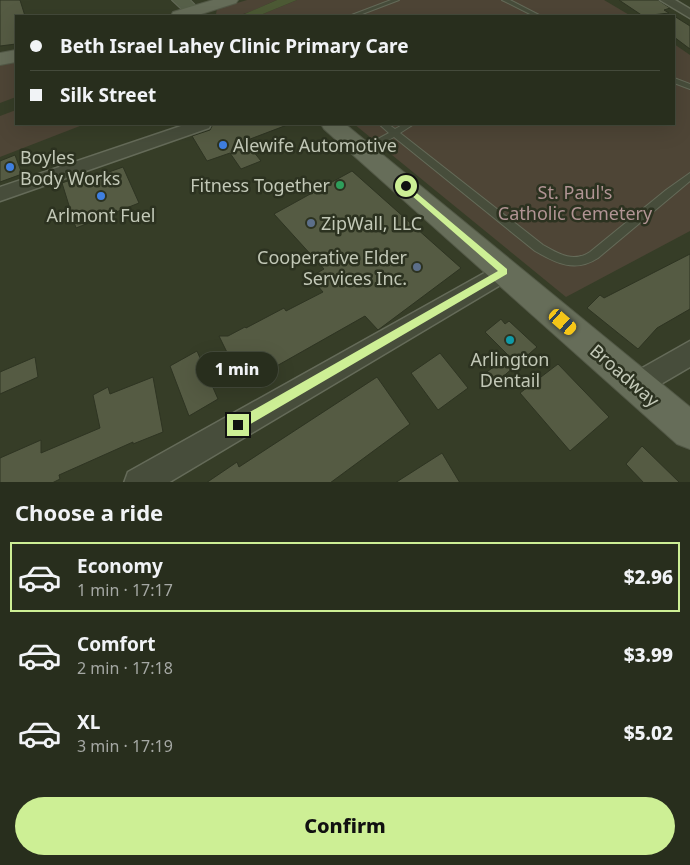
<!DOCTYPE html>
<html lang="en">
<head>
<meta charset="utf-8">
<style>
	body { margin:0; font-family:"Noto Sans",sans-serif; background:#303626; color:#f1f3f6; height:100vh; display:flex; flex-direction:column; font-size:19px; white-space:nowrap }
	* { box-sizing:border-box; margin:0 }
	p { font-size:16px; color:#a5a8a4 }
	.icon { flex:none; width:28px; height:28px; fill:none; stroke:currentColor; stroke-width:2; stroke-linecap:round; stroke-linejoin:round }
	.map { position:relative; height:482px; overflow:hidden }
	.side { display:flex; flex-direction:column; background:#282e1d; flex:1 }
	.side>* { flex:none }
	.top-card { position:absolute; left:15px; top:15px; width:660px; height:110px; border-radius:0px; box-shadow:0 5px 20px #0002,0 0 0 1px #444a3b; display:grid; align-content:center; height:110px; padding:0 15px; background:#282e1d }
	.end { position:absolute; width:22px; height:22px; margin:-11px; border:6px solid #cdef95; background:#111; box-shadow:0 0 0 2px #111 }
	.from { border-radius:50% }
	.bubble { position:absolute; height:35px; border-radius:18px; background:#282e1d; box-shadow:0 5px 20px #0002,0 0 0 1px #444a3b; font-size:16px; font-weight:800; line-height:35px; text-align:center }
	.car { position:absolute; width:15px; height:30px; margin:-15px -8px; border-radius:6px; box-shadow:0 0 4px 1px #0007; background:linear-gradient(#f5c518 24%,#345 0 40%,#f5c518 0 76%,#345 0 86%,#f5c518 0) }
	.top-card b { display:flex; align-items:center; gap:18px; height:48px; font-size:19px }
	.top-card b+b { border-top:1px solid #444a3b }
	.top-card i { width:12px; height:12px; background:#f1f3f6 }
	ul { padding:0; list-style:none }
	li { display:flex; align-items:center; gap:15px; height:70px; margin:0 10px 8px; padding:0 5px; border:2px solid transparent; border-radius:0px }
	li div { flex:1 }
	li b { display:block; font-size:19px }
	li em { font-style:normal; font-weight:800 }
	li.selected { border-color:#cdef95 }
	li>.icon { width:45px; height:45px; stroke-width:1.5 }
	h2 { padding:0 15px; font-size:22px; line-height:60px }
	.primary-button { display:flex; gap:10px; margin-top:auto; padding:10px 15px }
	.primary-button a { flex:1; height:58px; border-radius:30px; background:#cdef95; color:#111; font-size:20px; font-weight:800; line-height:58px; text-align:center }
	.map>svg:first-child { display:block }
	.green { fill:#4e4536 }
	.water { fill:#4d5a35 }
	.building { fill:#555b43; stroke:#2e3422 }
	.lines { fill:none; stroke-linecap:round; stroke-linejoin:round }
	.service-casing { stroke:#656b59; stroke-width:2 }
	.minor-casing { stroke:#656b59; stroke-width:3 }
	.secondary-casing { stroke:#656b59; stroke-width:2 }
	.primary-casing { stroke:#535947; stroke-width:2 }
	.service { fill:#474d3b; fill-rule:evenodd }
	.minor { fill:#474d3b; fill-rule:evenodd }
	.secondary { fill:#576049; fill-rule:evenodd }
	.primary { fill:#666d59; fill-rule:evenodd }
	.route { fill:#cdef95 }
	.shop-dot { fill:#3f7fe0; stroke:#2c3220; stroke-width:2 }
	.leisure-dot { fill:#2e9e5b; stroke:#2c3220; stroke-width:2 }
	.service-dot { fill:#5c6f8a; stroke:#2c3220; stroke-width:2 }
	.culture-dot { fill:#0f9aa8; stroke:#2c3220; stroke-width:2 }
	.labels { text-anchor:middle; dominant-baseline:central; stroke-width:5; stroke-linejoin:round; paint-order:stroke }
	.poi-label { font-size:18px; fill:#c2c8b7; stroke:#2c3220; text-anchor:start }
	.park-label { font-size:18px; fill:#b19494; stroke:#2c3220 }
	.street-label { font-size:18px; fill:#c2c8b7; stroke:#2c3220 }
</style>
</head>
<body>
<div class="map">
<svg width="690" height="483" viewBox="0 0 690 483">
	<rect width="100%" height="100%" fill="#363d27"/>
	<g class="green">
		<path d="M247 0H277C262 6 231 24 216 14L217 9Z"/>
		<path d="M297 0H604L631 16H258Z"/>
		<path d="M674 44 690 55V231L566 297 354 124H674Z"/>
		<path d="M16 61V97L0 103V64Z"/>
		<path d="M16 110V124H85L0 157V116Z"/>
	</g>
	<path class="water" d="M277 0H297L258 16H240Z"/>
	<g class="building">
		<path d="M0 0H20L25 16H16V44L0 46Z"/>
		<path d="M619 0H658L670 8 664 10 669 13 643 16Z"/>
		<path d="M674 16 690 26V49L674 37Z"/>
		<path d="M213 124H286L287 125 245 141 261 161 241 169 230 153 207 161 192 136 210 130Z"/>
		<path d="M15 155 22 174 0 182V161Z"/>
		<path d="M123 167 139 203 76 228 62 183 76 178 78 183Z"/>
		<path d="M352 171 461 268 378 330 365 316 243 385 219 336H228L245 327 246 328 284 308 286 311 323 292 310 277 324 269 274 214Z"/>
		<path d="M690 254V309L657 328 638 349 587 308 600 295 604 298Z"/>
		<path d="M501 319 505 324 509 321 537 347 491 387 481 376 509 356 485 332Z"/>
		<path d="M197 351 218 399 189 416 170 366Z"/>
		<path d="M440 353 468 388 438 410 411 373Z"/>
		<path d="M35 357 38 377 0 394V372Z"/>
		<path d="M558 364 609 417 570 451 520 393Z"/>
		<path d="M153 377 163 432 133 444V442L59 475 60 479 52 483H0V458L41 440V453L100 428 93 395 108 387 110 394Z"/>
		<path d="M377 377 410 424 330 483H206L237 462 239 467Z"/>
		<path d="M642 446 680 483H644L626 464Z"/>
		<path d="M442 453 460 483H395Z"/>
	</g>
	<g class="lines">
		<g class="service-casing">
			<g id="service">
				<path d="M391 0H399L357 16H349Z"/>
				<path d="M502 0H510L541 16H534Z"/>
				<path d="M674 78 690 84V89L674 83Z"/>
				<path d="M379 124H388L395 129 404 124H414L400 133 543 245C559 254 573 263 590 252L666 190 690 173V181L598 258C575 273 556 263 535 251L394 137 367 152H361V148L389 133Z"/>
			</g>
		</g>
		<g class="minor-casing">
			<g id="minor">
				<path d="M660 0H675L690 9V18Z"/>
				<path d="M187 124H211L209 128 0 201V187Z"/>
				<path d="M504 262 512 264 515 271 512 278 168 483H124L128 472Z"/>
				<path d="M690 341V367L637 398 628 394 624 385 628 376Z"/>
			</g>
		</g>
		<g class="secondary-casing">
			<path id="secondary" d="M172 0H190L202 12 197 16 188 15Z"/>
		</g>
		<g class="primary-casing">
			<g id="primary">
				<path d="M213 0H238L236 3 195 16H171L173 12Z"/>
				<path d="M16 50V62L0 65V53Z"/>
				<path d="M321 124H345L690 407V449L677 444 324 129Z"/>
			</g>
		</g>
		<use href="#service" class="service"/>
		<use href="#minor" class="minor"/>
		<use href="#secondary" class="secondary"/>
		<use href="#primary" class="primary"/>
	</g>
	<path class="route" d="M406 184 507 269V274L242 429 238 430 234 429 233 425 234 421 498 271 403 188V185Z"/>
	<g class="shop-dot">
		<circle cx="223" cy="145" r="5"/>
		<circle cx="10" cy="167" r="5"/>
		<circle cx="101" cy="196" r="5"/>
	</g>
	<circle class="leisure-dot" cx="340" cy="185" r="5"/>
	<g class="service-dot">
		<circle cx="311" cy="223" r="5"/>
		<circle cx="417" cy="267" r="5"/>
	</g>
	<circle class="culture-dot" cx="510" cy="340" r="5"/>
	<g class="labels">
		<g class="poi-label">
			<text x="233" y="145">Alewife Automotive</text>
			<text x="20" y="157">Boyles<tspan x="20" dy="21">Body Works</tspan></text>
			<text x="330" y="185" text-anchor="end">Fitness Together</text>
			<text x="101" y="215" text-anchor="middle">Arlmont Fuel</text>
			<text x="321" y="223">ZipWall, LLC</text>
			<text x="407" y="257" text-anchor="end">Cooperative Elder<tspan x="407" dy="21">Services Inc.</tspan></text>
			<text x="510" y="359" text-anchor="middle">Arlington<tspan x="510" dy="21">Dentail</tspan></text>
		</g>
		<g class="park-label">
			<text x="575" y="192">St. Paul's<tspan x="575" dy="21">Catholic Cemetery</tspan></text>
		</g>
		<g class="street-label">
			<text transform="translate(625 375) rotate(41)">Broadway</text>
		</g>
	</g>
</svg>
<i class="end from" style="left:406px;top:186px"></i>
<i class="end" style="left:238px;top:425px"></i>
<div class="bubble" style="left:196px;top:352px;width:82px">1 min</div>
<i class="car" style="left:563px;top:322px;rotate:131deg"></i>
<div class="top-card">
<b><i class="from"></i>Beth Israel Lahey Clinic Primary Care</b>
<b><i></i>Silk Street</b>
</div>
</div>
<section class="side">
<h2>Choose a ride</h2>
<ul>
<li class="selected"><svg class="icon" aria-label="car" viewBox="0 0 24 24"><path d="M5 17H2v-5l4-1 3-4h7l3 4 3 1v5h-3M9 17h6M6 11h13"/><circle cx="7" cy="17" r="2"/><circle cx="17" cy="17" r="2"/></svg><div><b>Economy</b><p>1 min · 17:17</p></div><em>$2.96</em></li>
<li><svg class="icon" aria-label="car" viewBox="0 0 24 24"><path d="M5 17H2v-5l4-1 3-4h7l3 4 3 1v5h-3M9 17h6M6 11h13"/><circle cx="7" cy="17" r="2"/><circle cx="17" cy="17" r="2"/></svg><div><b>Comfort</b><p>2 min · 17:18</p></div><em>$3.99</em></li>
<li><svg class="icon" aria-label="car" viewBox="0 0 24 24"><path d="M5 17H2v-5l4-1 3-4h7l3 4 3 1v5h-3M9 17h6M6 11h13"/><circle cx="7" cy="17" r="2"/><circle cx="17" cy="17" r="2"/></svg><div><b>XL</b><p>3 min · 17:19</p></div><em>$5.02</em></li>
</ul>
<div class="primary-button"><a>Confirm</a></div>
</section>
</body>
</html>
